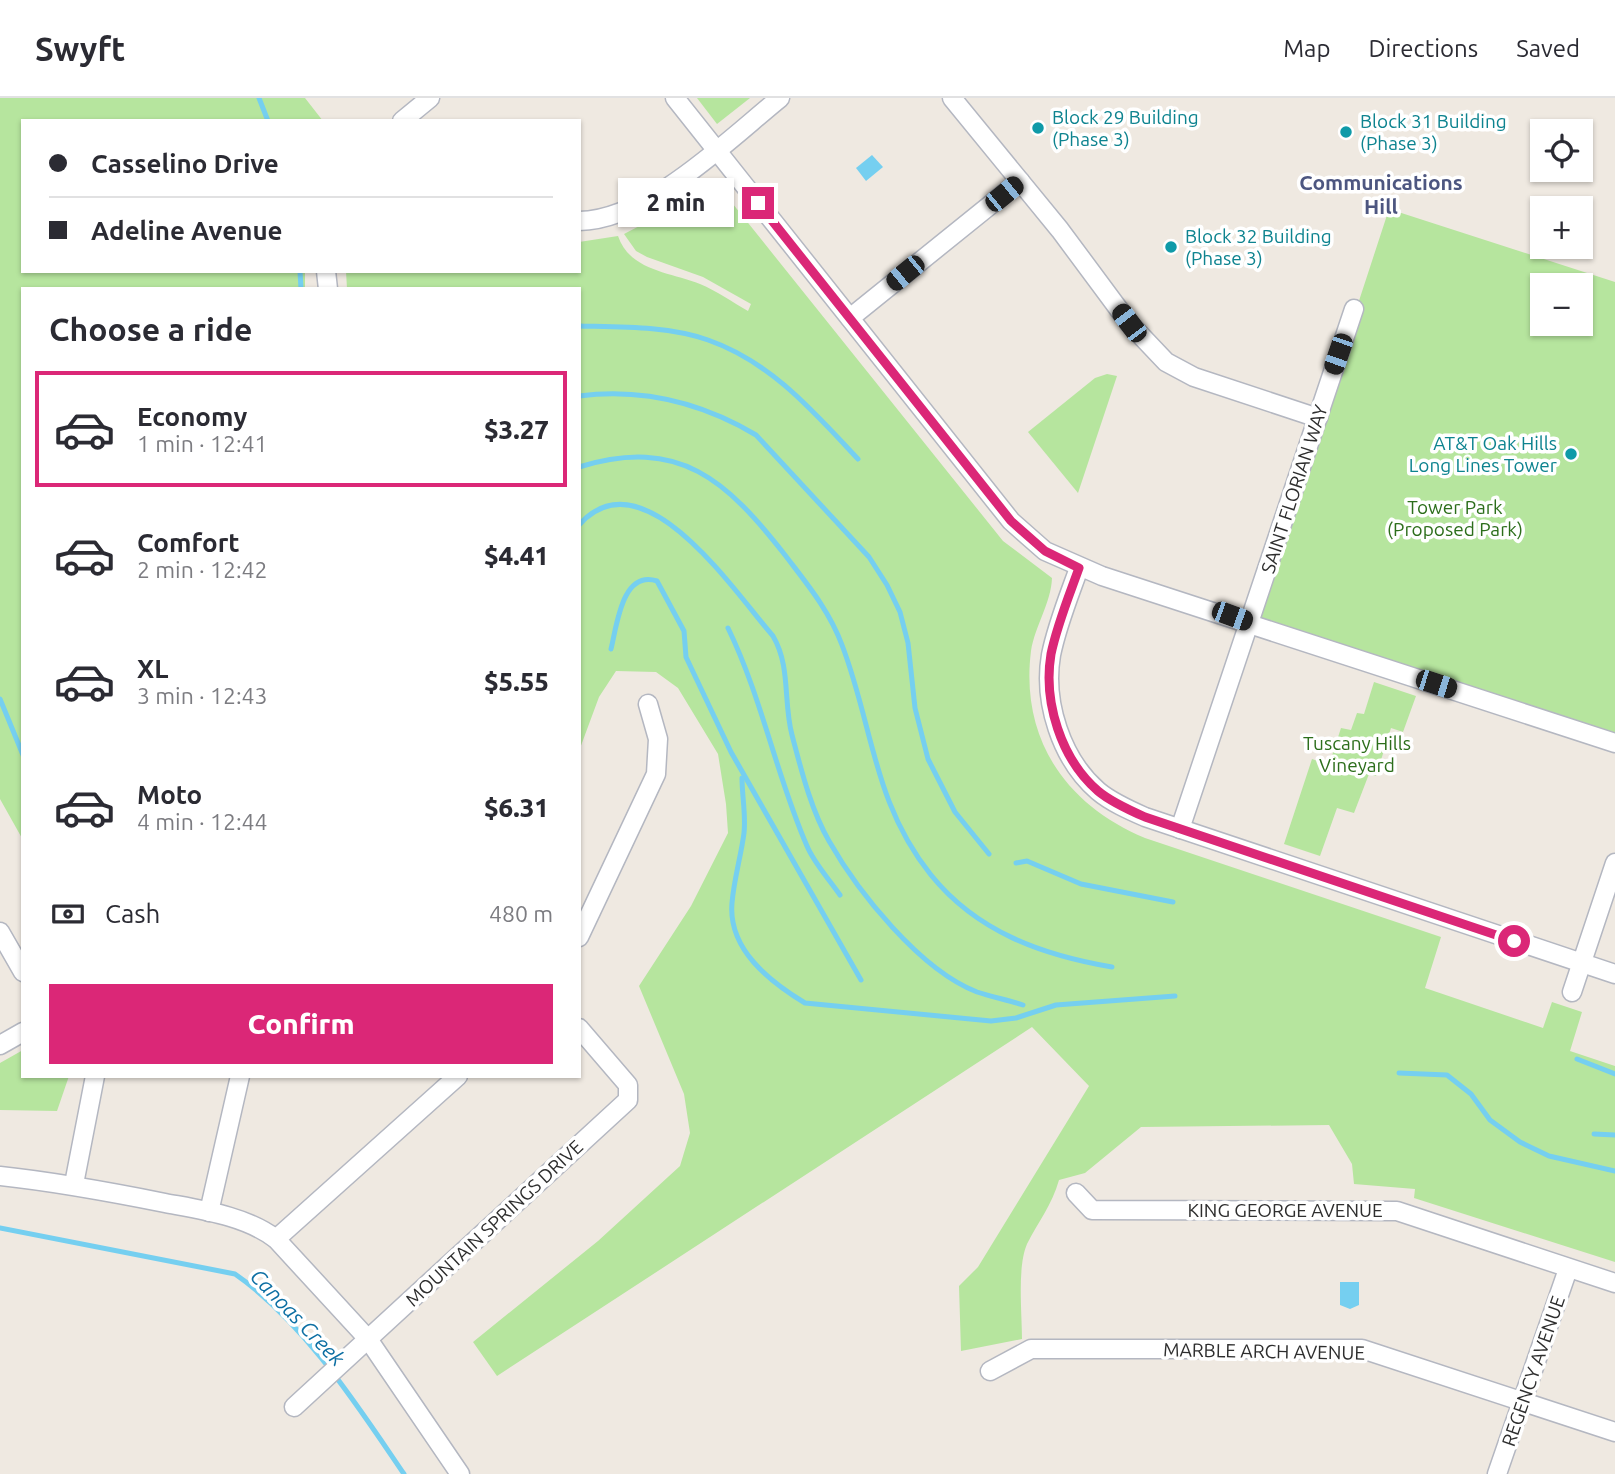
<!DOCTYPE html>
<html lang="en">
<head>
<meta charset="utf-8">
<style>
	body { margin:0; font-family:Ubuntu,sans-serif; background:#f2f2f3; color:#2b2b33; height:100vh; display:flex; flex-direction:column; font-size:26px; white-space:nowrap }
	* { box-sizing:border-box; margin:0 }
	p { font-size:23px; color:#7c7c81 }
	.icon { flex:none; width:38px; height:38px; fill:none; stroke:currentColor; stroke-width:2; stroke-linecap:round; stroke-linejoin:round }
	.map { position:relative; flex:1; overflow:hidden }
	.details { position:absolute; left:21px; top:189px; width:560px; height:791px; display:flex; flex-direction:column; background:#fff; border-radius:0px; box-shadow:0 2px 5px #0004 }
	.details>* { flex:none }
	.guide { position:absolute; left:21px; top:21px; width:560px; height:154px; border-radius:0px; box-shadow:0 2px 5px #0004; display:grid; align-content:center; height:154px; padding:0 28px; background:#fff }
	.tools { position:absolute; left:1530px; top:21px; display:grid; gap:14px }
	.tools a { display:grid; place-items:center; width:63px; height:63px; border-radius:0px; background:#fff; box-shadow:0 2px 5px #0004; font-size:35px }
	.end { position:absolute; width:32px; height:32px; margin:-16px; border:9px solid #db2777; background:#fff; box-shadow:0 0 0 4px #fff }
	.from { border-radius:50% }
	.bubble { position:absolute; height:49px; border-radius:0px; background:#fff; box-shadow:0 2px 5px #0004; font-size:23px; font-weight:800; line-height:49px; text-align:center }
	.car { position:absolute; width:21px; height:42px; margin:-21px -10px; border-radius:9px; box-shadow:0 0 5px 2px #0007; background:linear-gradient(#222 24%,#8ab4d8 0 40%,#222 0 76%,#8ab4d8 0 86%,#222 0) }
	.guide b { display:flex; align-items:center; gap:24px; height:66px; font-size:26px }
	.guide b+b { border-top:2px solid #e1e1e2 }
	.guide i { width:18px; height:18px; background:#2b2b33 }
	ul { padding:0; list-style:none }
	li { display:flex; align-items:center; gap:21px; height:116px; margin:0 14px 10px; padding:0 14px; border:4px solid transparent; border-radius:0px }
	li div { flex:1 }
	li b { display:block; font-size:26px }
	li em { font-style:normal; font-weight:800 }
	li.current { border-color:#db2777 }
	li>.icon { width:63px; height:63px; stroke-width:1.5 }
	h2 { padding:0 28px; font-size:32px; line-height:84px }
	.pay { display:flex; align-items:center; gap:18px; height:77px; padding:0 28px; font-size:26px }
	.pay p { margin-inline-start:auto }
	.action { display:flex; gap:14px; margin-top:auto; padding:14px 28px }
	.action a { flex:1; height:80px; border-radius:0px; background:#db2777; color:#fff; font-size:28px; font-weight:800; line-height:80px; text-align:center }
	header { display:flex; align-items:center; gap:42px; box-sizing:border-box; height:98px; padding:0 35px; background:#fff; border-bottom:2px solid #e1e1e2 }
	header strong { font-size:33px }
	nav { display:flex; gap:38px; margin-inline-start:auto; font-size:24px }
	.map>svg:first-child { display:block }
	.green { fill:#b6e59e; fill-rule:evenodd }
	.water { fill:#75cff0 }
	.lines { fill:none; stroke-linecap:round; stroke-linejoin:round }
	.stream { stroke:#75cff0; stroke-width:5 }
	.minor-casing { stroke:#b4b7c1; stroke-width:21 }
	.minor { stroke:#fff; stroke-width:18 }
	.route { stroke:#db2777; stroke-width:9 }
	.culture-dot { fill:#0f9aa8; stroke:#fff; stroke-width:2.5 }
	.labels { text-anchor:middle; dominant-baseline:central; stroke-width:7; stroke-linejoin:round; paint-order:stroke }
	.culture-label { font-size:19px; fill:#0d838f; stroke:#fff; text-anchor:start }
	.street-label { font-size:19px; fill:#2e2e2e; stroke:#fff }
	.park-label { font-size:19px; fill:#2c6e1b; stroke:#fff }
	.neighbourhood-label { font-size:21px; font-weight:bold; fill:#4d5680; stroke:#fff }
	.water-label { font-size:21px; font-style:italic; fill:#0d6fa3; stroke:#fff }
</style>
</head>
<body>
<header>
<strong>Swyft</strong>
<nav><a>Map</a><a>Directions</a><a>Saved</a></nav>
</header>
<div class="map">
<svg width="1615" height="1376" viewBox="0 0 1615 1376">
	<rect width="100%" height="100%" fill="#efe9e1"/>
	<g class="green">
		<path d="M0 0H305L323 23H23V173H305V191H23V742L0 701Z"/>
		<path d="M697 0H750L717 26Z"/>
		<path d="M712 80 1003 443 1052 480C1051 505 1035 528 1031 553 1020 641 1066 707 1145 740L1441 839 1425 890 1543 930 1552 904 1582 914 1570 953 1615 968V1164L1414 1100 1415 1091 1354 1086 1352 1066 1329 1027 1141 1029 1085 1075 1059 1082C1052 1107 1038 1124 1027 1146 1017 1169 1022 1215 1022 1241L961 1253 959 1188 978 1169 1089 988 1032 929 497 1278 473 1244 598 1143 680 1068 690 1035 684 996 639 888 691 808 728 735 726 706 718 656 678 590 656 574 616 573 599 599 579 653V191H347L346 173H579V144L618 138C630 173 670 174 700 186 717 193 732 204 748 213L751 206 703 179 647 159 636 153 624 136 670 112Z"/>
		<path d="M1389 111 1615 184V640L1255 521ZM1542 187H1580V226H1542Z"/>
		<path d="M1107 276 1117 278 1078 395 1028 334 1095 280Z"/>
		<path d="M1374 584 1416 598 1403 634 1391 630 1376 678 1369 676 1354 715 1337 710 1320 758 1284 746 1312 661 1329 667 1341 630 1351 632 1357 615 1364 616Z"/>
		<path d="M23 952V978H69L57 1013 0 1012V965Z"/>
	</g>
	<g class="water">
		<path d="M872 57 883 69 866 83 856 70Z"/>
		<path d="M1340 1184H1359V1207L1350 1211 1340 1207Z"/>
	</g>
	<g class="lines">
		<g class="stream">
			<path d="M259 0 268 23"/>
			<path d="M300 173 301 191"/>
			<path d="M579 228C621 229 668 228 708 242 771 264 813 313 858 361"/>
			<path d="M579 298C642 290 702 305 756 337L869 459 887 487 900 514 908 545 915 610 928 661 955 714 989 756"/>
			<path d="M579 369C680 338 727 383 785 457 807 486 829 512 842 547 873 628 873 705 931 777 977 834 1042 857 1112 869"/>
			<path d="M579 427C643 354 735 495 773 538 791 569 783 603 792 637 801 671 811 712 829 743 858 794 920 872 977 894 992 899 1008 902 1023 907"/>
			<path d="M728 530C762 600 776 677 807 748 814 765 829 781 840 797"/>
			<path d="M611 551C617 527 622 472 657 483L684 533 686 559 731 654 861 882"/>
			<path d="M0 601 23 657"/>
			<path d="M742 680C742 698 746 717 744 735 741 758 734 781 732 805 728 851 769 883 805 905L991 923 1016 920 1056 907 1175 898"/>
			<path d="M1016 765 1027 763 1081 786 1173 804"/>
			<path d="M1577 961 1615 976"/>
			<path d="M1399 975 1447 977 1471 996 1490 1022 1520 1044 1549 1058 1615 1073"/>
			<path d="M1594 1036 1615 1037"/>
			<path d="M0 1130 235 1176C304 1224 357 1307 404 1376"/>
		</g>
		<g class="minor-casing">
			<g id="minor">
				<path d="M675 0 1011 423 1045 453 1102 478 1615 645"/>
				<path d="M952 0 1060 132 1129 225 1166 264 1194 279 1318 320"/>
				<path d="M402 23 430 0"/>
				<path d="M579 123C648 122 728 42 780 0"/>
				<path d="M326 173 328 191"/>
				<path d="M850 220 1020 83"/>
				<path d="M1079 470C1069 498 1057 527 1051 557 1043 604 1061 661 1098 693 1111 704 1129 712 1145 719L1615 876"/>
				<path d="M1180 731 1354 211"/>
				<path d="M0 834 23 874"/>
				<path d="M579 839 656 676 658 641 648 606"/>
				<path d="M1572 894 1615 765"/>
				<path d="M0 947 23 934"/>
				<path d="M0 1078C56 1084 110 1094 165 1105 202 1112 246 1118 276 1141L368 1241 460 1376"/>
				<path d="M74 1086 95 978"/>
				<path d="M1076 1095 1092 1112 1397 1113 1615 1185"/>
				<path d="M209 1114 240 978"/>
				<path d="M276 1141 458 978"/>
				<path d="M990 1273 1031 1251H1362L1615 1334"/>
				<path d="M294 1309 628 1002V987L579 930"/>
				<path d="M1497 1376 1568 1171"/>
			</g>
		</g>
		<use href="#minor" class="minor"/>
	</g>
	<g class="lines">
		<path class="route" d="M758 105 1011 423 1045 453 1079 470C1069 498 1057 527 1051 556 1043 604 1061 661 1098 693 1111 704 1129 712 1145 719L1514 843"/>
	</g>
	<g class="culture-dot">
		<circle cx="1038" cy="30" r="7"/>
		<circle cx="1346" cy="34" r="7"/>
		<circle cx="1171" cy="149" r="7"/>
		<circle cx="1571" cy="356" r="7"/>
	</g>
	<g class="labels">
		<g class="culture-label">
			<text x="1052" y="19">Block 29 Building<tspan x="1052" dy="22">(Phase 3)</tspan></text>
			<text x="1360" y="23">Block 31 Building<tspan x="1360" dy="22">(Phase 3)</tspan></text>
			<text x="1185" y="138">Block 32 Building<tspan x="1185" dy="22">(Phase 3)</tspan></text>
			<text x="1557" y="345" text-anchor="end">AT&amp;T Oak Hills<tspan x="1557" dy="22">Long Lines Tower</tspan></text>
		</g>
		<g class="street-label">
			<text transform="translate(1294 391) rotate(-72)">SAINT FLORIAN WAY</text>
			<text x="1285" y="1112">KING GEORGE AVENUE</text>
			<text transform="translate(494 1125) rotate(-43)">MOUNTAIN SPRINGS DRIVE</text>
			<text transform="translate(1264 1253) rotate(1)">MARBLE ARCH AVENUE</text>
			<text transform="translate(1533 1273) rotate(-71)">REGENCY AVENUE</text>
		</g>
		<g class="park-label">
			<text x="1455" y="409">Tower Park<tspan x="1455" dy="22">(Proposed Park)</tspan></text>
			<text x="1357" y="645">Tuscany Hills<tspan x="1357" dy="22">Vineyard</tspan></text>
		</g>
		<g class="neighbourhood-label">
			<text x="1381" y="84">Communications<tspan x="1381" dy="24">Hill</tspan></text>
		</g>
		<g class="water-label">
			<text transform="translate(298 1219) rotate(46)">Canoas Creek</text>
		</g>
	</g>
</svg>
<div class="tools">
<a><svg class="icon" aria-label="locate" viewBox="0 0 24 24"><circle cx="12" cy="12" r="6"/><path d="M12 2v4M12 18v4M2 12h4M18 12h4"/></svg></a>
<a>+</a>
<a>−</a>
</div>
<i class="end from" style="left:1514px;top:843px"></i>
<i class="end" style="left:758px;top:105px"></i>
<div class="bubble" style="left:618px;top:80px;width:116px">2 min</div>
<i class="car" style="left:1004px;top:96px;rotate:51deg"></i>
<i class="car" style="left:905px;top:175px;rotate:231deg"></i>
<i class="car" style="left:1129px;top:225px;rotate:323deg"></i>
<i class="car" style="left:1338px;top:256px;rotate:199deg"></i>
<i class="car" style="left:1232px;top:518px;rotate:110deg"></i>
<i class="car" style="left:1436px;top:586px;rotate:108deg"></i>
<div class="guide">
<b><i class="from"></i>Casselino Drive</b>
<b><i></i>Adeline Avenue</b>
</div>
<section class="details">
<h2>Choose a ride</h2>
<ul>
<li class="current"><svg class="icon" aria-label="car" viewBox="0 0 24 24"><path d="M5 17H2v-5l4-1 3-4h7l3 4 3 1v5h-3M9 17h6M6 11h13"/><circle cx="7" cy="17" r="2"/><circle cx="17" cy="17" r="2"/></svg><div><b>Economy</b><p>1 min · 12:41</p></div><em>$3.27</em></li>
<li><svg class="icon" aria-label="car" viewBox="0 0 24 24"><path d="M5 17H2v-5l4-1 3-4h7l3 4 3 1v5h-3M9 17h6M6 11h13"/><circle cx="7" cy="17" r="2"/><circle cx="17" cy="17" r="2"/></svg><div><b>Comfort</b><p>2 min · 12:42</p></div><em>$4.41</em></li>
<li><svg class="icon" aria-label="car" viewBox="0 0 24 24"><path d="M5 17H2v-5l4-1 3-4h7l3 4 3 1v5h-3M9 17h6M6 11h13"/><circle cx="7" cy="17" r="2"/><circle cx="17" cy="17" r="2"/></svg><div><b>XL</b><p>3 min · 12:43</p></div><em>$5.55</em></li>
<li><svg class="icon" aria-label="car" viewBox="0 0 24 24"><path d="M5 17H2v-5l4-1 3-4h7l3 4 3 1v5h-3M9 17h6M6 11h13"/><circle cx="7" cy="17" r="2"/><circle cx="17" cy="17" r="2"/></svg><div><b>Moto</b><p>4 min · 12:44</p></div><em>$6.31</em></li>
</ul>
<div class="pay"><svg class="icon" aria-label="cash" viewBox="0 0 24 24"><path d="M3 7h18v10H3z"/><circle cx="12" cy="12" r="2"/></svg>Cash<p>480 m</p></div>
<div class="action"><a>Confirm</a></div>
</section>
</div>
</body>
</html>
